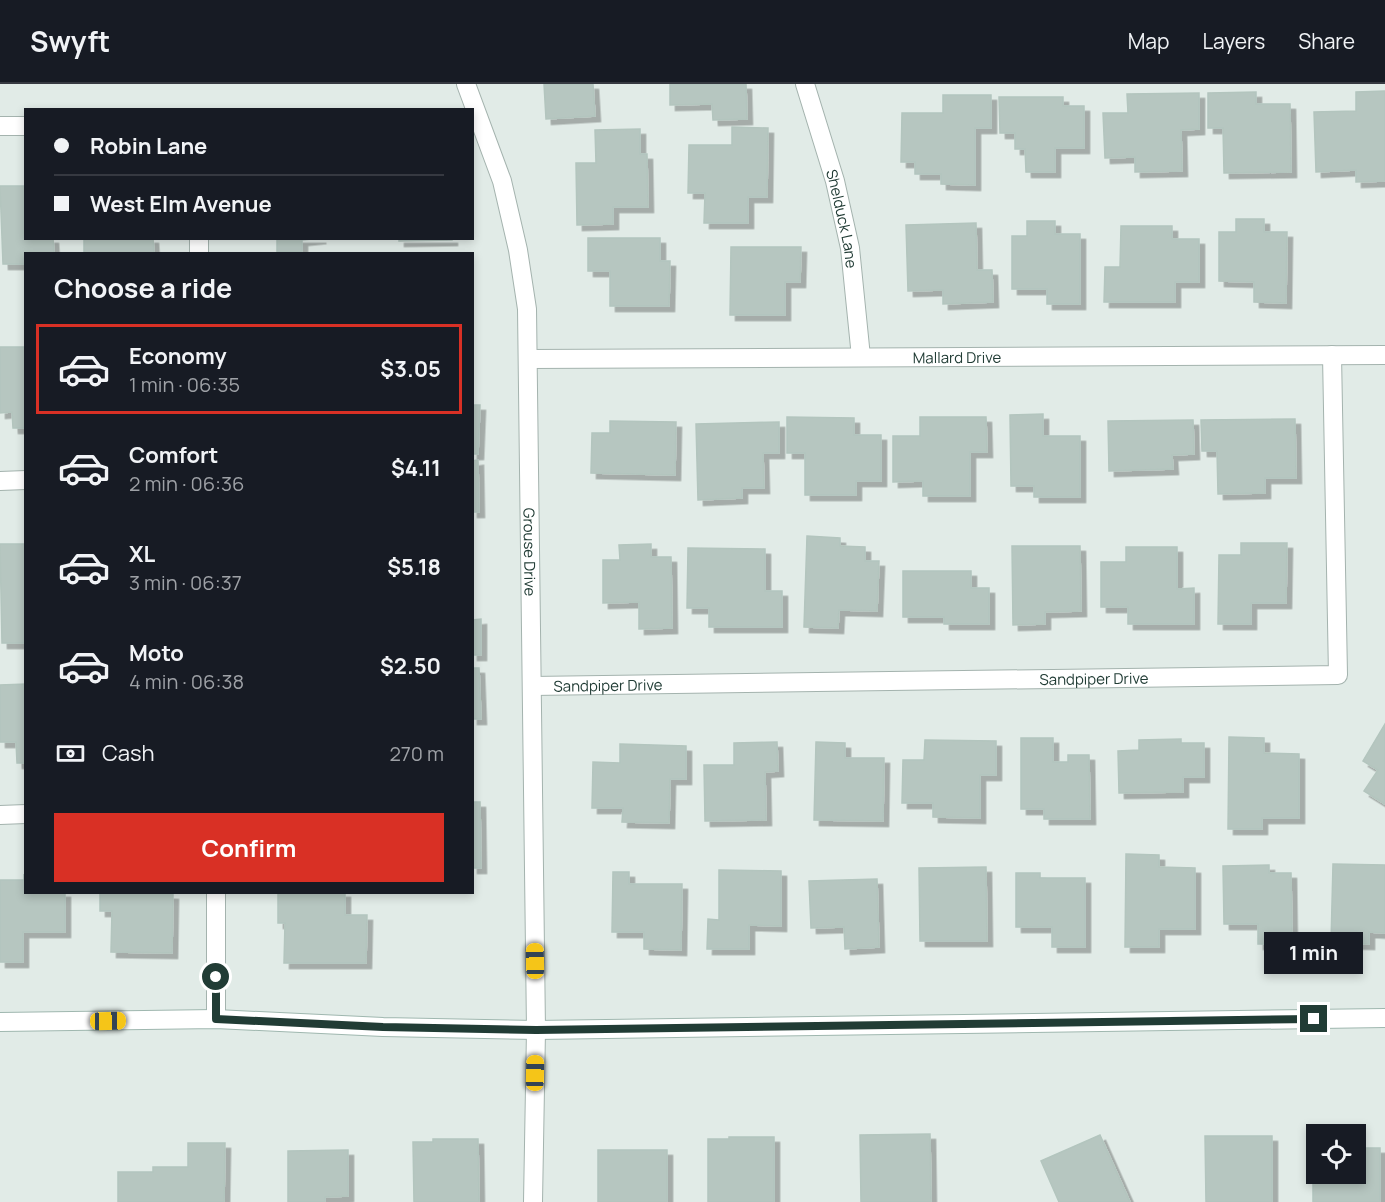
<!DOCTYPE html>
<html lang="en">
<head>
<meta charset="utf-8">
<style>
	body { margin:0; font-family:Manrope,sans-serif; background:#242831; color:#f1f3f6; height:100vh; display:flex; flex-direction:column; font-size:22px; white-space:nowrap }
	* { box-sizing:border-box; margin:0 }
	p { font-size:20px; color:#9ea1a6 }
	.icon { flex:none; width:33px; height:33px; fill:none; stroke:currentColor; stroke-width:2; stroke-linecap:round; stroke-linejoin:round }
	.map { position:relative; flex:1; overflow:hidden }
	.drawer { position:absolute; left:24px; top:168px; width:450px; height:642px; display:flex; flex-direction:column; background:#171b24; border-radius:0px; box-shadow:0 3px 9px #0003 }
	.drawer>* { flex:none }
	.banner { position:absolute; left:24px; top:24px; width:450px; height:132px; border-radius:0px; box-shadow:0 3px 9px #0003; display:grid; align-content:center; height:132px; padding:0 30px; background:#171b24 }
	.buttons { position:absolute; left:1306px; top:1040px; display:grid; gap:12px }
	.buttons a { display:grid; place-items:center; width:60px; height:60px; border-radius:0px; background:#171b24; box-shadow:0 3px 9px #0003; font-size:30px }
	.end { position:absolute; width:27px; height:27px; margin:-14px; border:8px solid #213c35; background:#fff; box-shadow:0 0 0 3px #fff }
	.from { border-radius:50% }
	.bubble { position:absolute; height:42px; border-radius:0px; background:#171b24; box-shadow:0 3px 9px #0003; font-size:20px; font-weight:700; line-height:42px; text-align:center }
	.car { position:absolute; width:18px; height:36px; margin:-18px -9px; border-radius:8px; box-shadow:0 0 4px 2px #0007; background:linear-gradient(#f5c518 24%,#345 0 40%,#f5c518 0 76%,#345 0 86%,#f5c518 0) }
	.banner b { display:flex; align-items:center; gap:21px; height:57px; font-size:22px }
	.banner b+b { border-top:2px solid #363941 }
	.banner i { width:15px; height:15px; background:#f1f3f6 }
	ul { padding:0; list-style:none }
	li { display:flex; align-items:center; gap:18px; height:90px; margin:0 12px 9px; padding:0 18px; border:3px solid transparent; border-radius:0px }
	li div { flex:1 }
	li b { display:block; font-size:22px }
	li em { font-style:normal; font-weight:700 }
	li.current { border-color:#d93025 }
	li>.icon { width:54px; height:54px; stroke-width:1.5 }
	h2 { padding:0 30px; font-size:27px; line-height:72px }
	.pay { display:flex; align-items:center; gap:15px; height:66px; padding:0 30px; font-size:22px }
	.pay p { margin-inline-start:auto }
	.primary-button { display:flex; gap:12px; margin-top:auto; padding:12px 30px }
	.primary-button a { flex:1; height:69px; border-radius:0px; background:#d93025; color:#fff; font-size:24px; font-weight:700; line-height:69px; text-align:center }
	header { display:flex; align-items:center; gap:36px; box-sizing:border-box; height:84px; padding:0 30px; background:#171b24; border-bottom:2px solid #363941 }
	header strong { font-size:28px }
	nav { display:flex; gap:33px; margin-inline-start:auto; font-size:21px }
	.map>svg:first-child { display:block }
	.building { fill:#b6c6c0; stroke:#b3c5be; stroke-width:1.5; filter:url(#shadow) }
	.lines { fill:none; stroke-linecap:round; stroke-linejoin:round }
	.street-casing { stroke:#a4b3ae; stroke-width:20 }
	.secondary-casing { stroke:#9fb7af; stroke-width:20 }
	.street { stroke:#fff; stroke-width:18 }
	.secondary { stroke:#fff; stroke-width:18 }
	.route { stroke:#213c35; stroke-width:8 }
	.labels { text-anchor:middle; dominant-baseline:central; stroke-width:6; stroke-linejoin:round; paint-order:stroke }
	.street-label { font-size:15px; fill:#213c35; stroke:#f1f8f4 }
</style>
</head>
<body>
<header>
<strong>Swyft</strong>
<nav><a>Map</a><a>Layers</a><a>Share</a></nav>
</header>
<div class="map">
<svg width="1385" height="1118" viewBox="0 0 1385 1118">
	<defs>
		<filter id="shadow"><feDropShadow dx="5.5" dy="5.5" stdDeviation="0" flood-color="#0004"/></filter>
	</defs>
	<rect width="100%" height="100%" fill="#e1ebe7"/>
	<g class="building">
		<path d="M544 0H593L595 32 546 35Z"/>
		<path d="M670 0H746L747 35 713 36 712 20 670 21Z"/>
		<path d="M1385 7V97L1356 98V86L1316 88 1314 28 1356 27V8Z"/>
		<path d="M1256 8V20H1290L1291 88 1224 89 1223 44H1208V9Z"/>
		<path d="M1199 9V45L1181 46 1182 87 1135 88V73L1105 74 1103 29H1128L1127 10Z"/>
		<path d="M943 11H991V44H975V101L941 100V90H915V78H901L902 29H943Z"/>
		<path d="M999 13H1063V22H1084V64H1055V88H1026L1025 65H1015V49H1000Z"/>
		<path d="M732 43 768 44 767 113H748V139H704L705 109H688L689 61H732Z"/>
		<path d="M640 45V70H647L648 123H613V140L577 141 576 79H596L595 46Z"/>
		<path d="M0 102H26V154H53L54 170H26V180H3Z"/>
		<path d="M1236 135H1264V148H1287L1286 219 1254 218V198L1219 197V148H1236Z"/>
		<path d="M1027 137H1055V150H1080V220H1047V205H1012V152H1027Z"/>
		<path d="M976 139 977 186H992L993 218 943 220V206L908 207 906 141Z"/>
		<path d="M1121 142H1172V155H1199V198H1175V218H1104L1105 183H1120Z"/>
		<path d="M84 154H153L154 170H84Z"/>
		<path d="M277 154H321L302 156V168H277Z"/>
		<path d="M399 154H452V156L399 157Z"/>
		<path d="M588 154H660V177H670L669 222H610V187H588Z"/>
		<path d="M731 163H801L800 198H785V231H730Z"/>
		<path d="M0 263H26V344H13L12 328 0 329Z"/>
		<path d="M472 321H480L478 370H472Z"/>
		<path d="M1043 330V352H1080V413H1034V402H1011L1010 331Z"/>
		<path d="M787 333 854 334V351H881V397H856V411H805V369H787Z"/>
		<path d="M920 333H986L987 368H970V412H923V397L893 398V352H920Z"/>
		<path d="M1295 335 1296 394H1265V409L1218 410 1217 367H1202L1201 336Z"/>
		<path d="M1193 336 1194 370 1172 371 1173 385 1109 387 1108 337Z"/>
		<path d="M610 337 676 338 675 391 591 389 592 349H610Z"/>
		<path d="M779 338V369H763L764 404H742V414L698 416 696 340Z"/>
		<path d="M478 376 479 428H472V377Z"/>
		<path d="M807 452 840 454V462L865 463V477H879L877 527 839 526 838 544 804 543Z"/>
		<path d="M1241 459H1287L1286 519H1251V540H1218L1219 471H1241Z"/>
		<path d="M0 460H26V559H2Z"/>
		<path d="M651 460V473H671L672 544 639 545V518L603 519V476H620L619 461Z"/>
		<path d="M1012 462H1080L1081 527 1045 528V540L1013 541Z"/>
		<path d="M1126 463H1177V505L1194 504V540H1128V523H1101V478H1126Z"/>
		<path d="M688 464 765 465V507H782V543H709V524H687Z"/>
		<path d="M903 487H971V504H989V540H944V533H903Z"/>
		<path d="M481 535V571H472V536Z"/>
		<path d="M472 584H479L481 635H472Z"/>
		<path d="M26 600V679H17L16 658H0V601Z"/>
		<path d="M1385 640V720L1364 707 1378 686 1363 677Z"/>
		<path d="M1229 653 1264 654V669L1299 670V734H1262V745H1228Z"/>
		<path d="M1021 654H1053V678H1068V671H1089L1090 735H1044V725H1021Z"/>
		<path d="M1181 655V659H1204V693H1183V708L1119 709 1118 667 1139 666V656Z"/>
		<path d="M925 656 996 657V691H980V734L933 733V719H902L903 676H924Z"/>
		<path d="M777 658 778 687 765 688 766 736 705 737 704 681H734V659Z"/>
		<path d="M816 658 845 659V674H884L883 737 814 736Z"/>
		<path d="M620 660 686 662V695H670L669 739 622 738 623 724H592L593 678 620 679Z"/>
		<path d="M472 718H480L481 784H472Z"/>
		<path d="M1126 770 1159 771V783L1195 784V845H1159V863H1125Z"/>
		<path d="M1333 780 1385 781V849L1369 848V860L1331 859Z"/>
		<path d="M1269 781V789H1291L1292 860H1258V840H1224L1223 782Z"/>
		<path d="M986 783 987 857H920L919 784Z"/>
		<path d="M719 786 781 787V842L749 841V865H707L708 835 719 836Z"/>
		<path d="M613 788H629V800H682L681 866 644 865V848H612Z"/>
		<path d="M1016 789H1040V794H1085V863H1052V843H1016Z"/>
		<path d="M24 790 26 808H65V848H23V878H0V796H24Z"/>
		<path d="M877 795 879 863 845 865 844 843 811 844 809 797Z"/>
		<path d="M100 808 173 810 172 869 111 868 112 827H100Z"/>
		<path d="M278 808H345V831H367L366 879H284L285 839H278Z"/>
		<path d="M930 1050 931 1118H861L860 1051Z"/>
		<path d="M1100 1051 1130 1118H1059L1041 1077Z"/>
		<path d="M1205 1052H1272V1118H1206Z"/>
		<path d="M729 1053H774V1118H708V1055H729Z"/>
		<path d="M433 1055H478L479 1118H414L413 1058H433Z"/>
		<path d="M188 1059H225L224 1118H118V1088H153V1083H188Z"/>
		<path d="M1313 1064H1317V1089H1356V1064H1380V1118H1313Z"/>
		<path d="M348 1066V1112L325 1113V1118H288V1067Z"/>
		<rect x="598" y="1066" width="69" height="52"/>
	</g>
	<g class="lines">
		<g class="street-casing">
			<g id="street">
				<path id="s1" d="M466 0 502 97 518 166 527 225 536 946 533 1118"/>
				<path id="s2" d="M805 0 835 97 850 164 861 273"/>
				<path d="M0 42H26"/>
				<path d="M199 154V170"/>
				<path id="s3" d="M529 275 1385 271"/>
				<path d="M0 397 26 396"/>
				<path id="s4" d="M532 602 1338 591 1332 271"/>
				<path d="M0 731 26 730"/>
				<path d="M216 808V935"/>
			</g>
		</g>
		<g class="secondary-casing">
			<path id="secondary" d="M0 938 216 935 383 943 536 946 1385 934"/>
		</g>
		<use href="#street" class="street"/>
		<use href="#secondary" class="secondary"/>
	</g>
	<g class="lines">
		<path class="route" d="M216 893V935L383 943 536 946 1314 935"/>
	</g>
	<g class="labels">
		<g class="street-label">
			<text stroke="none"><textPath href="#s2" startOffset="140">Shelduck Lane</textPath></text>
			<text stroke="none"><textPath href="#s3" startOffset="428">Mallard Drive</textPath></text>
			<text stroke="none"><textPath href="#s1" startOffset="477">Grouse Drive</textPath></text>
			<text stroke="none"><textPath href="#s4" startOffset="562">Sandpiper Drive</textPath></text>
			<text stroke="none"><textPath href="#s4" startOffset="76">Sandpiper Drive</textPath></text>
		</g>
	</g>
</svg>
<div class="buttons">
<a><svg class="icon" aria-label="locate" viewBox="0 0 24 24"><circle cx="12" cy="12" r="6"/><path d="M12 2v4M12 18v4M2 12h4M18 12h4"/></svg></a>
</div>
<i class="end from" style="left:216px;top:893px"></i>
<i class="end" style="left:1314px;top:935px"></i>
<div class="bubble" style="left:1264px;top:848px;width:99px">1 min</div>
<i class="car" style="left:535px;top:877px;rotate:359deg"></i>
<i class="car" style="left:108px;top:937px;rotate:89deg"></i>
<i class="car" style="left:535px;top:989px;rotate:1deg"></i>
<div class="banner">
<b><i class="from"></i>Robin Lane</b>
<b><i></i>West Elm Avenue</b>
</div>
<section class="drawer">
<h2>Choose a ride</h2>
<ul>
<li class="current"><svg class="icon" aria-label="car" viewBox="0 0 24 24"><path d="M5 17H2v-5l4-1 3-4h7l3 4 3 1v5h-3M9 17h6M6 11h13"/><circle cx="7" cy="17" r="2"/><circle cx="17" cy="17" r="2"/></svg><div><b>Economy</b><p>1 min · 06:35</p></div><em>$3.05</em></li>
<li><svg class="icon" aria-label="car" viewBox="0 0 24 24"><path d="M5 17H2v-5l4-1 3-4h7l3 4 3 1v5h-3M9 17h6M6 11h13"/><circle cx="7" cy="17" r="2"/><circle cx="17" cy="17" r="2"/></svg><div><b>Comfort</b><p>2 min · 06:36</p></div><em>$4.11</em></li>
<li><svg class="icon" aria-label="car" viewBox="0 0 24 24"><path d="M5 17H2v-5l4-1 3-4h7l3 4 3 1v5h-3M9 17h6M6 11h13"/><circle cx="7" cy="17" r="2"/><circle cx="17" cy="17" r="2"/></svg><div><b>XL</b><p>3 min · 06:37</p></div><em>$5.18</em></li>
<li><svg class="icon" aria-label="car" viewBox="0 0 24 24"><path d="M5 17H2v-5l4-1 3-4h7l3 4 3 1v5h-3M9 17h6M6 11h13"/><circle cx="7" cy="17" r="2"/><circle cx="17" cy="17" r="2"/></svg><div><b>Moto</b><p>4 min · 06:38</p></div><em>$2.50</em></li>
</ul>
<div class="pay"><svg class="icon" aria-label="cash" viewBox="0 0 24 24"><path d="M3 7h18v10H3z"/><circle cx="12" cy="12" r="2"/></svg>Cash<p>270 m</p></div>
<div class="primary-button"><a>Confirm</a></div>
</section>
</div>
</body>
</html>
